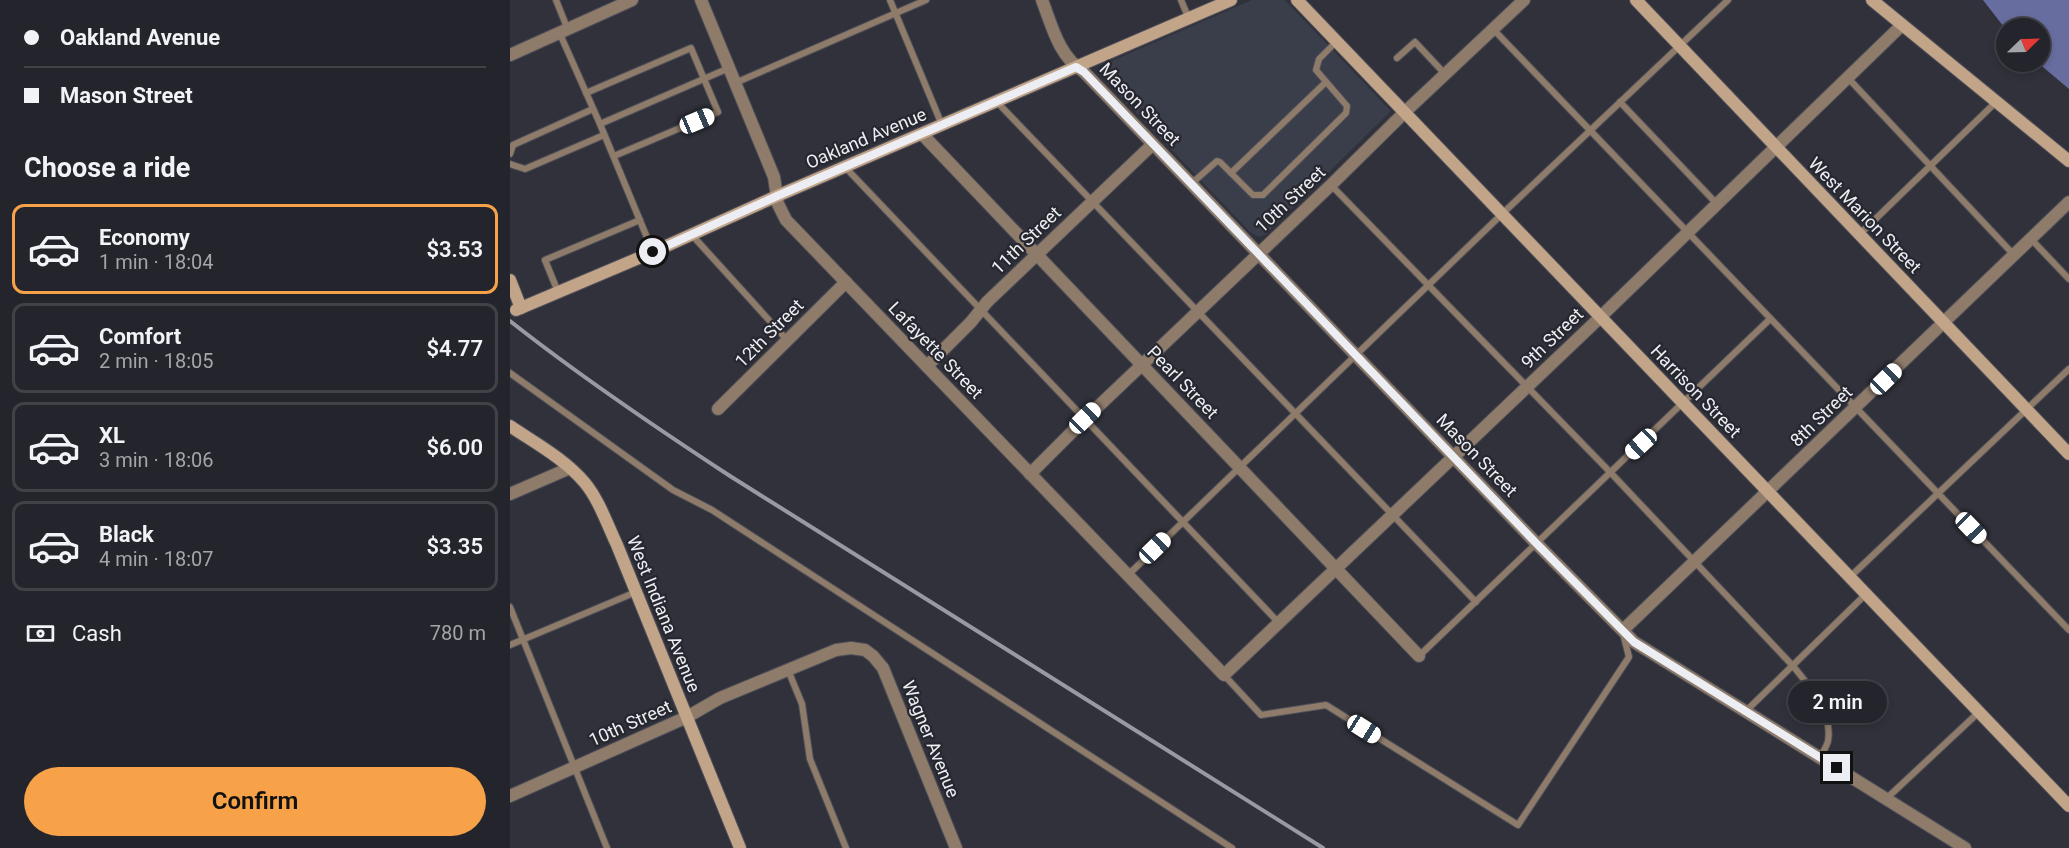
<!DOCTYPE html>
<html lang="en">
<head>
<meta charset="utf-8">
<style>
	body { margin:0; font-family:Roboto,sans-serif; background:#2c2d34; color:#f1f3f6; height:100vh; display:flex; flex-direction:column; font-size:22px; white-space:nowrap }
	* { box-sizing:border-box; margin:0 }
	p { font-size:20px; color:#a3a5a9 }
	.icon { flex:none; width:33px; height:33px; fill:none; stroke:currentColor; stroke-width:2; stroke-linecap:round; stroke-linejoin:round }
	.map { position:relative; flex:1; overflow:hidden }
	.details { display:flex; flex-direction:column; background:#24252c; width:510px }
	.details>* { flex:none }
	.guide { display:grid; align-content:center; height:132px; padding:0 24px; background:#24252c }
	.needle { width:39px; rotate:67deg }
	.controls { position:absolute; left:1486px; top:18px; display:grid; gap:12px }
	.controls a { display:grid; place-items:center; width:54px; height:54px; border-radius:50%; background:#24252c; box-shadow:0 3px 9px #0003,0 0 0 2px #414248; font-size:30px }
	.end { position:absolute; width:27px; height:27px; margin:-14px; border:8px solid #edeef4; background:#111; box-shadow:0 0 0 3px #111 }
	.from { border-radius:50% }
	.bubble { position:absolute; height:42px; border-radius:21px; background:#24252c; box-shadow:0 3px 9px #0003,0 0 0 2px #414248; font-size:20px; font-weight:600; line-height:42px; text-align:center }
	.car { position:absolute; width:18px; height:36px; margin:-18px -9px; border-radius:8px; box-shadow:0 0 4px 2px #0007; background:linear-gradient(#fff 24%,#345 0 40%,#fff 0 76%,#345 0 86%,#fff 0) }
	.guide b { display:flex; align-items:center; gap:21px; height:57px; font-size:22px }
	.guide b+b { border-top:2px solid #414248 }
	.guide i { width:15px; height:15px; background:#f1f3f6 }
	ul { padding:0; list-style:none }
	li { display:flex; align-items:center; gap:18px; height:90px; margin:0 12px 9px; padding:0 12px; border:3px solid #414248; border-radius:12px }
	li div { flex:1 }
	li b { display:block; font-size:22px }
	li em { font-style:normal; font-weight:600 }
	li.selected { border-color:#f7a148 }
	li>.icon { width:54px; height:54px; stroke-width:1.5 }
	h2 { padding:0 24px; font-size:27px; line-height:72px }
	.pay { display:flex; align-items:center; gap:15px; height:66px; padding:0 24px; font-size:22px }
	.pay p { margin-inline-start:auto }
	.primary-button { display:flex; gap:12px; margin-top:auto; padding:12px 24px }
	.primary-button a { flex:1; height:69px; border-radius:36px; background:#f7a148; color:#111; font-size:24px; font-weight:600; line-height:69px; text-align:center }
	main { display:flex; flex:1; min-height:0 }
	.map>svg:first-child { display:block }
	.built { fill:#3a3d4a }
	.water { fill:#676d9e }
	.lines { fill:none; stroke-linecap:round; stroke-linejoin:round }
	.lane-casing { stroke:#4e4f58; stroke-width:8 }
	.street-casing { stroke:#4e4f58; stroke-width:14 }
	.secondary-casing { stroke:#4e4f58; stroke-width:14 }
	.lane { stroke:#8e7b6a; stroke-width:6 }
	.street { stroke:#8e7b6a; stroke-width:12 }
	.secondary { stroke:#c2a489; stroke-width:12 }
	.rail { stroke:#999aa1; stroke-width:4 }
	.route { stroke:#edeef4; stroke-width:8 }
	.labels { text-anchor:middle; dominant-baseline:central; stroke-width:4.5; stroke-linejoin:round; paint-order:stroke }
	.street-label { font-size:18px; fill:#edeef4; stroke:#26272f }
</style>
</head>
<body>
<main>
<section class="details">
<div class="guide">
<b><i class="from"></i>Oakland Avenue</b>
<b><i></i>Mason Street</b>
</div>
<h2>Choose a ride</h2>
<ul>
<li class="selected"><svg class="icon" aria-label="car" viewBox="0 0 24 24"><path d="M5 17H2v-5l4-1 3-4h7l3 4 3 1v5h-3M9 17h6M6 11h13"/><circle cx="7" cy="17" r="2"/><circle cx="17" cy="17" r="2"/></svg><div><b>Economy</b><p>1 min · 18:04</p></div><em>$3.53</em></li>
<li><svg class="icon" aria-label="car" viewBox="0 0 24 24"><path d="M5 17H2v-5l4-1 3-4h7l3 4 3 1v5h-3M9 17h6M6 11h13"/><circle cx="7" cy="17" r="2"/><circle cx="17" cy="17" r="2"/></svg><div><b>Comfort</b><p>2 min · 18:05</p></div><em>$4.77</em></li>
<li><svg class="icon" aria-label="car" viewBox="0 0 24 24"><path d="M5 17H2v-5l4-1 3-4h7l3 4 3 1v5h-3M9 17h6M6 11h13"/><circle cx="7" cy="17" r="2"/><circle cx="17" cy="17" r="2"/></svg><div><b>XL</b><p>3 min · 18:06</p></div><em>$6.00</em></li>
<li><svg class="icon" aria-label="car" viewBox="0 0 24 24"><path d="M5 17H2v-5l4-1 3-4h7l3 4 3 1v5h-3M9 17h6M6 11h13"/><circle cx="7" cy="17" r="2"/><circle cx="17" cy="17" r="2"/></svg><div><b>Black</b><p>4 min · 18:07</p></div><em>$3.35</em></li>
</ul>
<div class="pay"><svg class="icon" aria-label="cash" viewBox="0 0 24 24"><path d="M3 7h18v10H3z"/><circle cx="12" cy="12" r="2"/></svg>Cash<p>780 m</p></div>
<div class="primary-button"><a>Confirm</a></div>
</section>
<div class="map">
<svg width="1559" height="848" viewBox="0 0 1559 848">
	<rect width="100%" height="100%" fill="#30313a"/>
	<path class="built" d="M742 0H775L881 111 756 234 749 237 741 233 594 79 592 70 597 63Z"/>
	<path class="water" d="M1473 0H1559V89L1527 62H1530V28H1497V31Z"/>
	<g class="lines">
		<g class="lane-casing">
			<g id="lane">
				<path d="M46 0 58 30"/>
				<path d="M380 0 432 125"/>
				<path d="M671 0 679 19"/>
				<path d="M983 29 1559 630"/>
				<path d="M50 34 90 124"/>
				<path d="M887 58 905 42 935 74"/>
				<path d="M1338 78 1504 255"/>
				<path d="M225 83 416 0"/>
				<path d="M76 93 181 48 208 112 104 156"/>
				<path d="M487 102 966 602"/>
				<path d="M1110 102 1207 204"/>
				<path d="M0 154 3 145 83 109"/>
				<path d="M0 164 15 169 94 135"/>
				<path d="M335 167 769 623"/>
				<path d="M721 173 816 82"/>
				<path d="M681 184 707 161 710 162 743 195H753L836 113 837 106 806 70 809 59 827 41"/>
				<path d="M821 185 1100 472 1283 666C1300 687 1323 712 1318 741 1317 746 1312 753 1310 758"/>
				<path d="M1350 234 1486 102"/>
				<path d="M182 235 277 340"/>
				<path d="M1521 239 1559 279"/>
				<path d="M143 252 90 124 219 68"/>
				<path d="M48 292 35 260 130 220"/>
				<path d="M0 373 163 490 202 510 722 848"/>
				<path d="M618 575 992 214 1218 0"/>
				<path d="M1340 577 1559 369"/>
				<path d="M0 607 97 848"/>
				<path d="M0 645 126 592"/>
				<path d="M909 656 1260 319"/>
				<path d="M278 670 292 704 300 759 336 848"/>
				<path d="M714 675 751 715 816 705 1008 825 1119 657 1114 637"/>
				<path d="M1236 711 1356 594"/>
				<path d="M1376 799 1469 712"/>
			</g>
		</g>
		<g class="street-casing">
			<g id="street">
				<path d="M191 0 264 177 268 204 276 220 714 675 1079 328 1392 25"/>
				<path d="M532 0C542 26 549 57 574 72L1026 543 1124 642 1455 848"/>
				<path d="M0 55 122 0"/>
				<path d="M412 134 909 656"/>
				<path d="M417 366 461 322 477 302 643 144"/>
				<path d="M208 409 336 282"/>
				<path d="M520 474 575 419 821 185 896 111 1014 0"/>
				<path d="M0 494 60 468"/>
				<path d="M1113 630 1559 202"/>
				<path d="M0 796 177 717 210 698 326 650 341 648 355 650 363 656 373 668 446 848"/>
			</g>
		</g>
		<g class="secondary-casing">
			<g id="secondary">
				<path d="M787 0 1559 806"/>
				<path d="M1126 0 1559 454"/>
				<path d="M1362 0 1559 161"/>
				<path d="M0 280 11 308"/>
				<path d="M6 310 143 252 267 196 721 0"/>
				<path d="M0 426C25 443 55 459 75 483 89 500 97 524 107 545L230 848"/>
			</g>
		</g>
		<use href="#lane" class="lane"/>
		<use href="#street" class="street"/>
		<use href="#secondary" class="secondary"/>
		<path class="rail" d="M0 321C71 377 145 427 220 476L813 848"/>
	</g>
	<g class="lines">
		<path class="route" d="M143 252 267 196 566 67 574 72 1026 543 1124 642 1327 768"/>
	</g>
	<g class="labels">
		<g class="street-label">
			<text transform="translate(630 104) rotate(46)">Mason Street</text>
			<text transform="translate(356 138) rotate(-23)">Oakland Avenue</text>
			<text transform="translate(780 199) rotate(-43)">10th Street</text>
			<text transform="translate(1355 215) rotate(46)">West Marion Street</text>
			<text transform="translate(516 240) rotate(-44)">11th Street</text>
			<text transform="translate(259 333) rotate(-45)">12th Street</text>
			<text transform="translate(1042 338) rotate(-44)">9th Street</text>
			<text transform="translate(426 350) rotate(46)">Lafayette Street</text>
			<text transform="translate(673 382) rotate(46)">Pearl Street</text>
			<text transform="translate(1186 391) rotate(46)">Harrison Street</text>
			<text transform="translate(1311 416) rotate(-44)">8th Street</text>
			<text transform="translate(967 455) rotate(46)">Mason Street</text>
			<text transform="translate(154 614) rotate(68)">West Indiana Avenue</text>
			<text transform="translate(120 723) rotate(-24)">10th Street</text>
			<text transform="translate(421 739) rotate(68)">Wagner Avenue</text>
		</g>
	</g>
</svg>
<div class="controls">
<a><svg class="needle" viewBox="-14 -14 28 28"><path d="M0-13l5 13h-10z" fill="#e53935"/><path d="M0 13l5-13h-10z" fill="#a3a5a9"/></svg></a>
</div>
<i class="end from" style="left:143px;top:252px"></i>
<i class="end" style="left:1327px;top:768px"></i>
<div class="bubble" style="left:1278px;top:681px;width:99px">2 min</div>
<i class="car" style="left:187px;top:121px;rotate:67deg"></i>
<i class="car" style="left:1376px;top:379px;rotate:46deg"></i>
<i class="car" style="left:575px;top:418px;rotate:46deg"></i>
<i class="car" style="left:1131px;top:444px;rotate:227deg"></i>
<i class="car" style="left:1461px;top:528px;rotate:136deg"></i>
<i class="car" style="left:645px;top:548px;rotate:46deg"></i>
<i class="car" style="left:854px;top:729px;rotate:122deg"></i>
</div>
</main>
</body>
</html>
